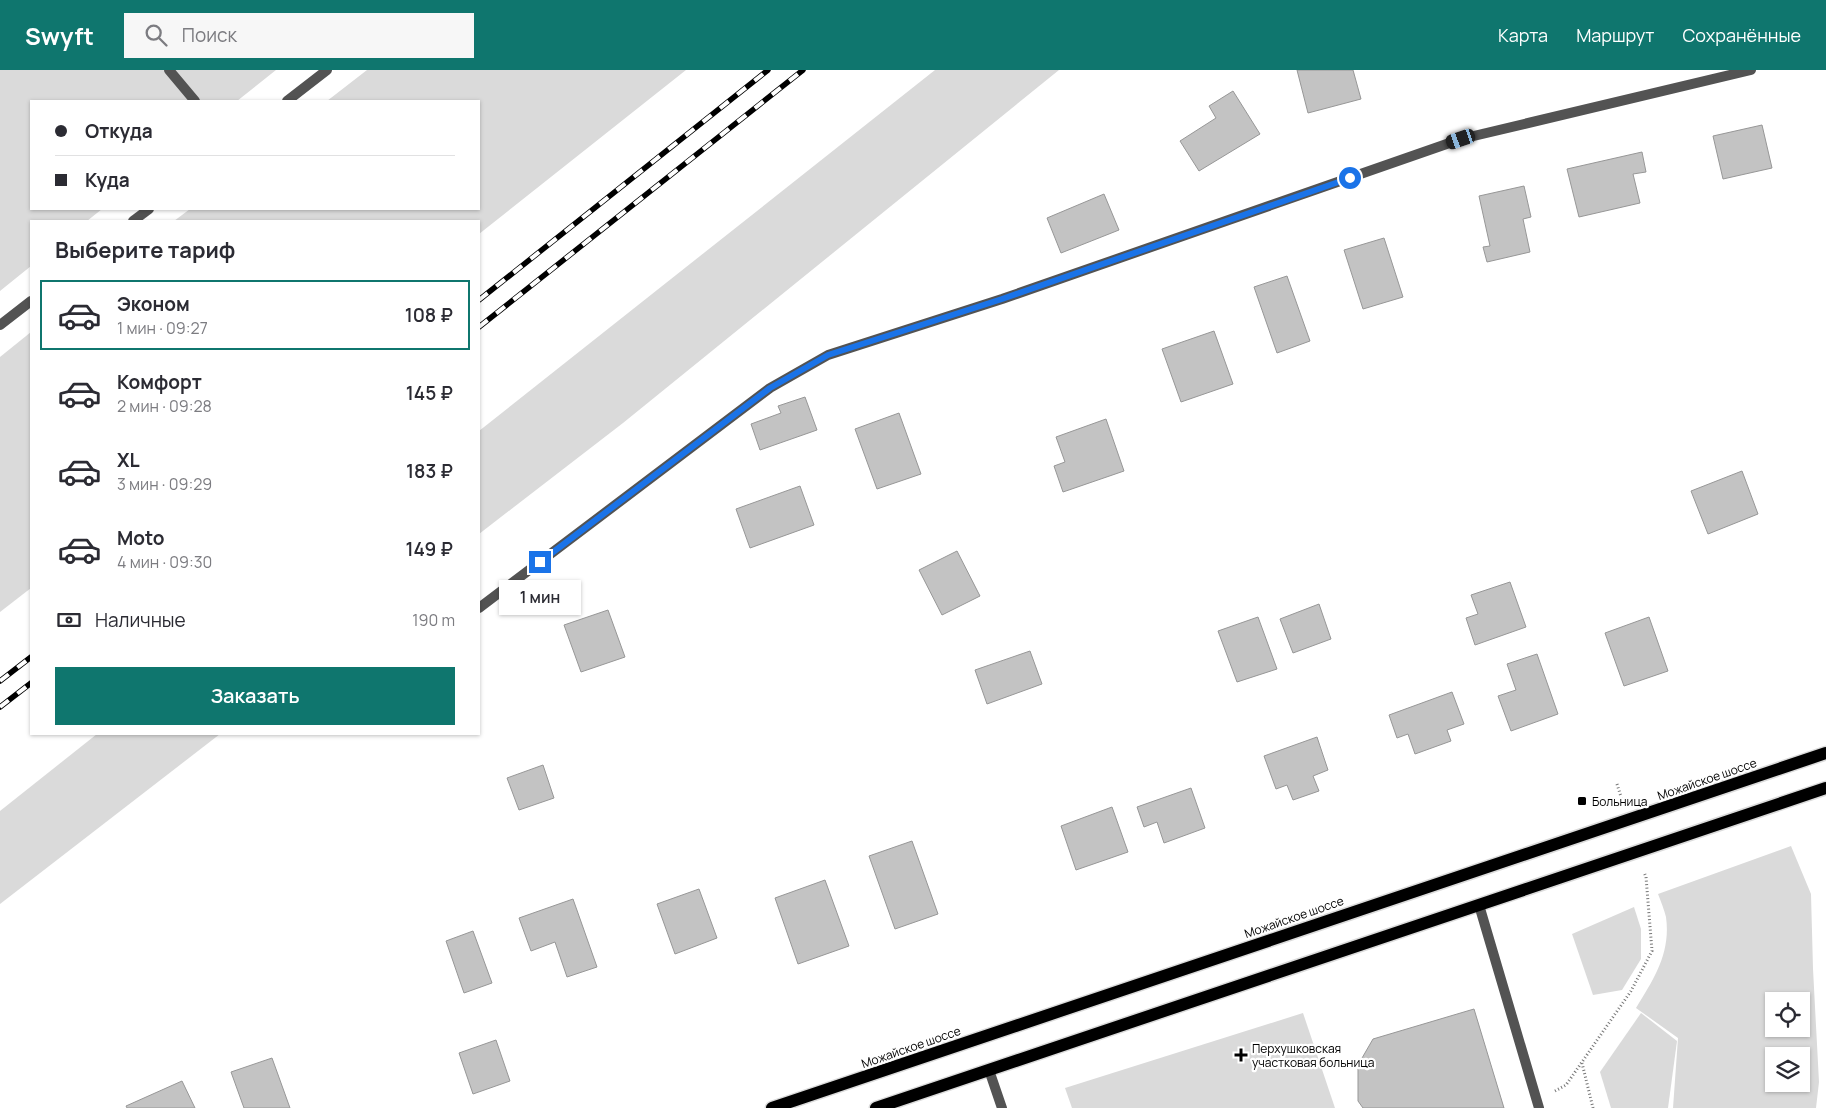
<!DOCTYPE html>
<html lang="ru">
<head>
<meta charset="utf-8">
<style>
	body { margin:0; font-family:Manrope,sans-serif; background:#f7f7f7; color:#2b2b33; height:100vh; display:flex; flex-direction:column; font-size:19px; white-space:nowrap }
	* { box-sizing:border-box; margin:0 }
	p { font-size:16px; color:#7c7c81 }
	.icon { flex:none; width:28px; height:28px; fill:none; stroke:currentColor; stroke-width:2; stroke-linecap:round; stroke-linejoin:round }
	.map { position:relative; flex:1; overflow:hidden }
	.details { position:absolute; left:30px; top:150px; width:450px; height:515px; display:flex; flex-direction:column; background:#fff; border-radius:0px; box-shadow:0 1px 4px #0004 }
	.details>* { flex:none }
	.hud { position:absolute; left:30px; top:30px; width:450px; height:110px; border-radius:0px; box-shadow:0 1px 4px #0004; display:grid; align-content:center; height:110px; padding:0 25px; background:#fff }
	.controls { position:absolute; left:1765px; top:922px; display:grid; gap:10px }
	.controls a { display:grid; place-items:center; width:45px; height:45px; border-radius:0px; background:#fff; box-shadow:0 1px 4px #0004; font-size:25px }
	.end { position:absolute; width:22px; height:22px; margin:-11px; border:6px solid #1a73e8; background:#fff; box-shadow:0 0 0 2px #fff }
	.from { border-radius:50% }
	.bubble { position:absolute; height:35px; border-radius:0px; background:#fff; box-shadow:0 1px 4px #0004; font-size:16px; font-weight:600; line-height:35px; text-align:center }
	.car { position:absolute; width:15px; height:30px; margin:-15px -8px; border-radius:6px; box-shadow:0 0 4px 1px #0007; background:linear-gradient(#222 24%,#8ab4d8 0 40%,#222 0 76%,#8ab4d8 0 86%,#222 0) }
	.hud b { display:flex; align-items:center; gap:18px; height:48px; font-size:19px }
	.hud b+b { border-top:1px solid #e1e1e2 }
	.hud i { width:12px; height:12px; background:#2b2b33 }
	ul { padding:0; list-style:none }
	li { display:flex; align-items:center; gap:15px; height:70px; margin:0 10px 8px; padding:0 15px; border:2px solid transparent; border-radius:0px }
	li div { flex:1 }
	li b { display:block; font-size:19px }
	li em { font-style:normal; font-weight:600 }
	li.selected { border-color:#0f766e }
	li>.icon { width:45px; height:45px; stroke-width:1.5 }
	h2 { padding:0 25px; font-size:22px; line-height:60px }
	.pay { display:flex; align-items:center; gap:12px; height:55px; padding:0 25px; font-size:19px }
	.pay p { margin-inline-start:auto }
	.button { display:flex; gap:10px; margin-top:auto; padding:10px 25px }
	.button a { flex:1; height:58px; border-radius:0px; background:#0f766e; color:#fff; font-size:20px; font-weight:600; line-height:58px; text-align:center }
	header { display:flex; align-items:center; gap:30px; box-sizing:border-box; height:70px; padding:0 25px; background:#0f766e; color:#fff }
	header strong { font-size:24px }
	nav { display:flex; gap:28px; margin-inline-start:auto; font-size:18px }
	.search { width:350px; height:45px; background:#f7f7f7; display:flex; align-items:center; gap:12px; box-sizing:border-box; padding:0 18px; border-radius:0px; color:#7c7c81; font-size:19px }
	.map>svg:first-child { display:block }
	.green { fill:#dadada; fill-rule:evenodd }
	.building { fill:#c3c3c3; stroke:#979797 }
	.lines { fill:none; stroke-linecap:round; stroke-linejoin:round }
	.primary-casing { stroke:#dbdbdb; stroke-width:15 }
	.path { stroke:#757575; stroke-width:3; stroke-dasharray:1 2.5; stroke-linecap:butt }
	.lane { stroke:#535353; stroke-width:10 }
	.street { stroke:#535353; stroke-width:10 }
	.primary { stroke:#000; stroke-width:12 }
	.rail-casing { stroke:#000; stroke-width:5.5 }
	.rail { stroke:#fff; stroke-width:4; stroke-dasharray:11; stroke-linecap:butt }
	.route { stroke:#1a73e8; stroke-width:6 }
	.poi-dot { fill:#000; stroke:#fff; stroke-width:2 }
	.labels { text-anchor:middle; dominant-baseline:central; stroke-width:4.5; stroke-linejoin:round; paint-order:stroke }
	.street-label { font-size:12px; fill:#000; stroke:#fff }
	.poi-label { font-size:12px; fill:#000; stroke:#fff; text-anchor:start }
</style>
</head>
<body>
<header>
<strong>Swyft</strong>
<div class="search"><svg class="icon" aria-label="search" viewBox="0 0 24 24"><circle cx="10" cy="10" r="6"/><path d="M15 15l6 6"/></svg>Поиск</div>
<nav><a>Карта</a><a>Маршрут</a><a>Сохранённые</a></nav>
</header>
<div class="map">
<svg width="1826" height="1038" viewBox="0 0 1826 1038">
	<rect width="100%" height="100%" fill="#fff"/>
	<g class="green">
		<path d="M0 0H276L237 31H31V139H102L87 151H31V196L0 221Z"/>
		<path d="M367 0H686L479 164V151H174L190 139H479V31H327Z"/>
		<path d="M935 0H1059L623 353 479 464V361Z"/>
		<path d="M31 262V518L0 542V287Z"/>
		<path d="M97 664H220L0 834V741Z"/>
		<path d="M1791 776 1811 824 1813 899 1819 1012 1816 1038H1673L1678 968 1636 938C1654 909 1671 883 1666 847 1664 839 1661 832 1658 824ZM1801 931V959H1774V931ZM1801 986V1014H1774V986Z"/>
		<path d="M1634 837 1641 859V889L1622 920 1593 925 1572 864Z"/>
		<path d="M1303 943 1335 1038H1072L1065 1018Z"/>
		<path d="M1641 943 1677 971 1668 1038H1611L1600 1002Z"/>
	</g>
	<g class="building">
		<path d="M1297 0H1353L1361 29 1308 43Z"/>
		<path d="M1233 21 1260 64 1199 101 1180 71 1216 48 1209 36Z"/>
		<path d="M1762 55 1772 98 1723 109 1713 66Z"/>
		<path d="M1642 82 1646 102 1633 104 1640 133 1579 147 1567 99Z"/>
		<path d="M1524 116 1531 147 1523 149 1530 182 1487 192 1483 177 1490 176 1479 126Z"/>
		<path d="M1104 124 1119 160 1061 183 1047 148Z"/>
		<path d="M1384 168 1403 227 1363 239 1344 180Z"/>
		<path d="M1287 206 1310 271 1277 283 1254 217Z"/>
		<path d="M1214 261 1233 314 1181 332 1162 279Z"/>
		<path d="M805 327 817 360 760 380 751 354 781 343 778 336Z"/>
		<path d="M899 343 921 404 877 419 855 359Z"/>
		<path d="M1106 349 1124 401 1063 422 1054 396 1065 392 1056 367Z"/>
		<path d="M1742 401 1758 444 1708 464 1691 421Z"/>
		<path d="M800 416 814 455 750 478 736 439Z"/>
		<path d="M957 481 980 526 942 545 919 500Z"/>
		<path d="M1510 512 1526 557 1475 575 1466 548 1478 544 1471 525Z"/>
		<path d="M1319 534 1331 569 1293 583 1280 549Z"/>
		<path d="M608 540 625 587 581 602 564 555Z"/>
		<path d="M1258 547 1277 599 1237 612 1218 561Z"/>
		<path d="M1649 547 1668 601 1624 616 1605 563Z"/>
		<path d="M1030 581 1042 614 987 634 975 600Z"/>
		<path d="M1537 584 1558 644 1511 661 1498 626 1516 620 1507 594Z"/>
		<path d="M1452 622 1464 654 1447 660 1451 671 1415 684 1408 664 1397 668 1389 645Z"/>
		<path d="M1317 667 1328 700 1313 706 1319 721 1293 730 1287 715 1276 719 1264 686Z"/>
		<path d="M543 695 554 728 519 740 507 708Z"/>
		<path d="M1191 718 1205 758 1164 773 1157 752 1144 757 1137 737Z"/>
		<path d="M1112 737 1128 782 1076 800 1061 756Z"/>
		<path d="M912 771 938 844 895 859 869 786Z"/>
		<path d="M825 810 849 876 798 894 775 828Z"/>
		<path d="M699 819 717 868 675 884 657 834Z"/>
		<path d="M573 829 597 897 567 907 555 872 531 881 519 848Z"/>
		<path d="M473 861 492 913 464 923 446 871Z"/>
		<path d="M1474 939 1504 1038H1363L1358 1031V995L1373 969Z"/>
		<path d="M496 970 510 1011 473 1024 459 983Z"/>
		<path d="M272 988 290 1038H244L231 1002Z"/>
		<path d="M182 1011 195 1038H127L126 1036Z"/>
	</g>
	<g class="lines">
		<g class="primary-casing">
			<g id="primary">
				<path d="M772 1038 1826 683"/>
				<path d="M876 1038 1826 718"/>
			</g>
		</g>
		<g class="path">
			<path d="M1617 714 1622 730"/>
			<path d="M1582 993 1593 1038"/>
			<path d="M1555 1021 1566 1015 1582 992 1631 921 1652 881 1646 807 1644 802"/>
		</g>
		<g class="lane">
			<path d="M479 538 770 318 828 285 1002 229 1461 69 1751 0"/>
			<path d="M989 1000 1002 1038"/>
		</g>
		<g class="street">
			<path d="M169 0 195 31"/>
			<path d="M287 31 327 0"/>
			<path d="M133 151 149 139"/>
			<path d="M0 255 31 231"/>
			<path d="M1479 835 1539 1038"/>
		</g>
		<use href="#primary" class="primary"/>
		<g class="rail-casing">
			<g id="rail">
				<path d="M479 230 768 0"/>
				<path d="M479 257 803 0"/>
				<path d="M0 611 31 587"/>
				<path d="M0 637 31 613"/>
			</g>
		</g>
		<use href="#rail" class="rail"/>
	</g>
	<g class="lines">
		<path class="route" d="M540 492 770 318 828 285 1002 229 1350 108"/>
	</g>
	<g class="poi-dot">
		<rect x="1577" y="726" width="10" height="10" rx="2.5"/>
		<path d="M1238.5 977.5h5v5h5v5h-5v5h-5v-5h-5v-5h5z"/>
	</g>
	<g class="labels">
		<g class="street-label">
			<text transform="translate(1707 709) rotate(-19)">Можайское шоссе</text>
			<text transform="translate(1294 847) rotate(-19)">Можайское шоссе</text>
			<text transform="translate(911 977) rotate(-19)">Можайское шоссе</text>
		</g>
		<g class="poi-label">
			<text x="1592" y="731">Больница</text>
			<text x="1252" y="978">Перхушковская<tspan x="1252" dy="14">участковая больница</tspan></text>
		</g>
	</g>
</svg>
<div class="controls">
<a><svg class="icon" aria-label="locate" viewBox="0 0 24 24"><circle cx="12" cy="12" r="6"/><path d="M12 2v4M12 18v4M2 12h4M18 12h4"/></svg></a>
<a><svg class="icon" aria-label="layers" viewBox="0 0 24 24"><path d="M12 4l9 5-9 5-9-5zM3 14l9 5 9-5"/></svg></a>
</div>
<i class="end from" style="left:1350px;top:108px"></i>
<i class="end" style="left:540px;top:492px"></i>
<div class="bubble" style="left:499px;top:510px;width:82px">1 мин</div>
<i class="car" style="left:1461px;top:69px;rotate:251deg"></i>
<div class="hud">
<b><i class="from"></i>Откуда</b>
<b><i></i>Куда</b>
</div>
<section class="details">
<h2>Выберите тариф</h2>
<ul>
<li class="selected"><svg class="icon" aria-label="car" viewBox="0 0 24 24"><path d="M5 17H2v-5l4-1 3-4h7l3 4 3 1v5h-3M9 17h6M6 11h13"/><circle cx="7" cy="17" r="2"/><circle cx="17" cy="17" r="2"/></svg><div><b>Эконом</b><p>1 мин · 09:27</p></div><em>108 ₽</em></li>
<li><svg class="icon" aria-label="car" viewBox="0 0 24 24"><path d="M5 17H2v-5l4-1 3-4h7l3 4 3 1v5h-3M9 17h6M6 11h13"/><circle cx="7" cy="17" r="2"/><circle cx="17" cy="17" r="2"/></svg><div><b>Комфорт</b><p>2 мин · 09:28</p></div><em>145 ₽</em></li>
<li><svg class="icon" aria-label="car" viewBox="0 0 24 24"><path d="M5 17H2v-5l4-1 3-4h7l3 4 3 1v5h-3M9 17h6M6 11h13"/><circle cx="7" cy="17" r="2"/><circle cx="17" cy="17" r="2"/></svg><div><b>XL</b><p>3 мин · 09:29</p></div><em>183 ₽</em></li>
<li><svg class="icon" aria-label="car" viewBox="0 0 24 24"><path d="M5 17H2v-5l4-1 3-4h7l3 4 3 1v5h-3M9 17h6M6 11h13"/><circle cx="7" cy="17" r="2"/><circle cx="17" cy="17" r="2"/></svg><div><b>Moto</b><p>4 мин · 09:30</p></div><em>149 ₽</em></li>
</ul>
<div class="pay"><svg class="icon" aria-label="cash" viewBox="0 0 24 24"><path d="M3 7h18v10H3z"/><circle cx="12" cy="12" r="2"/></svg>Наличные<p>190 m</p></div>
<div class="button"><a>Заказать</a></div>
</section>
</div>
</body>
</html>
